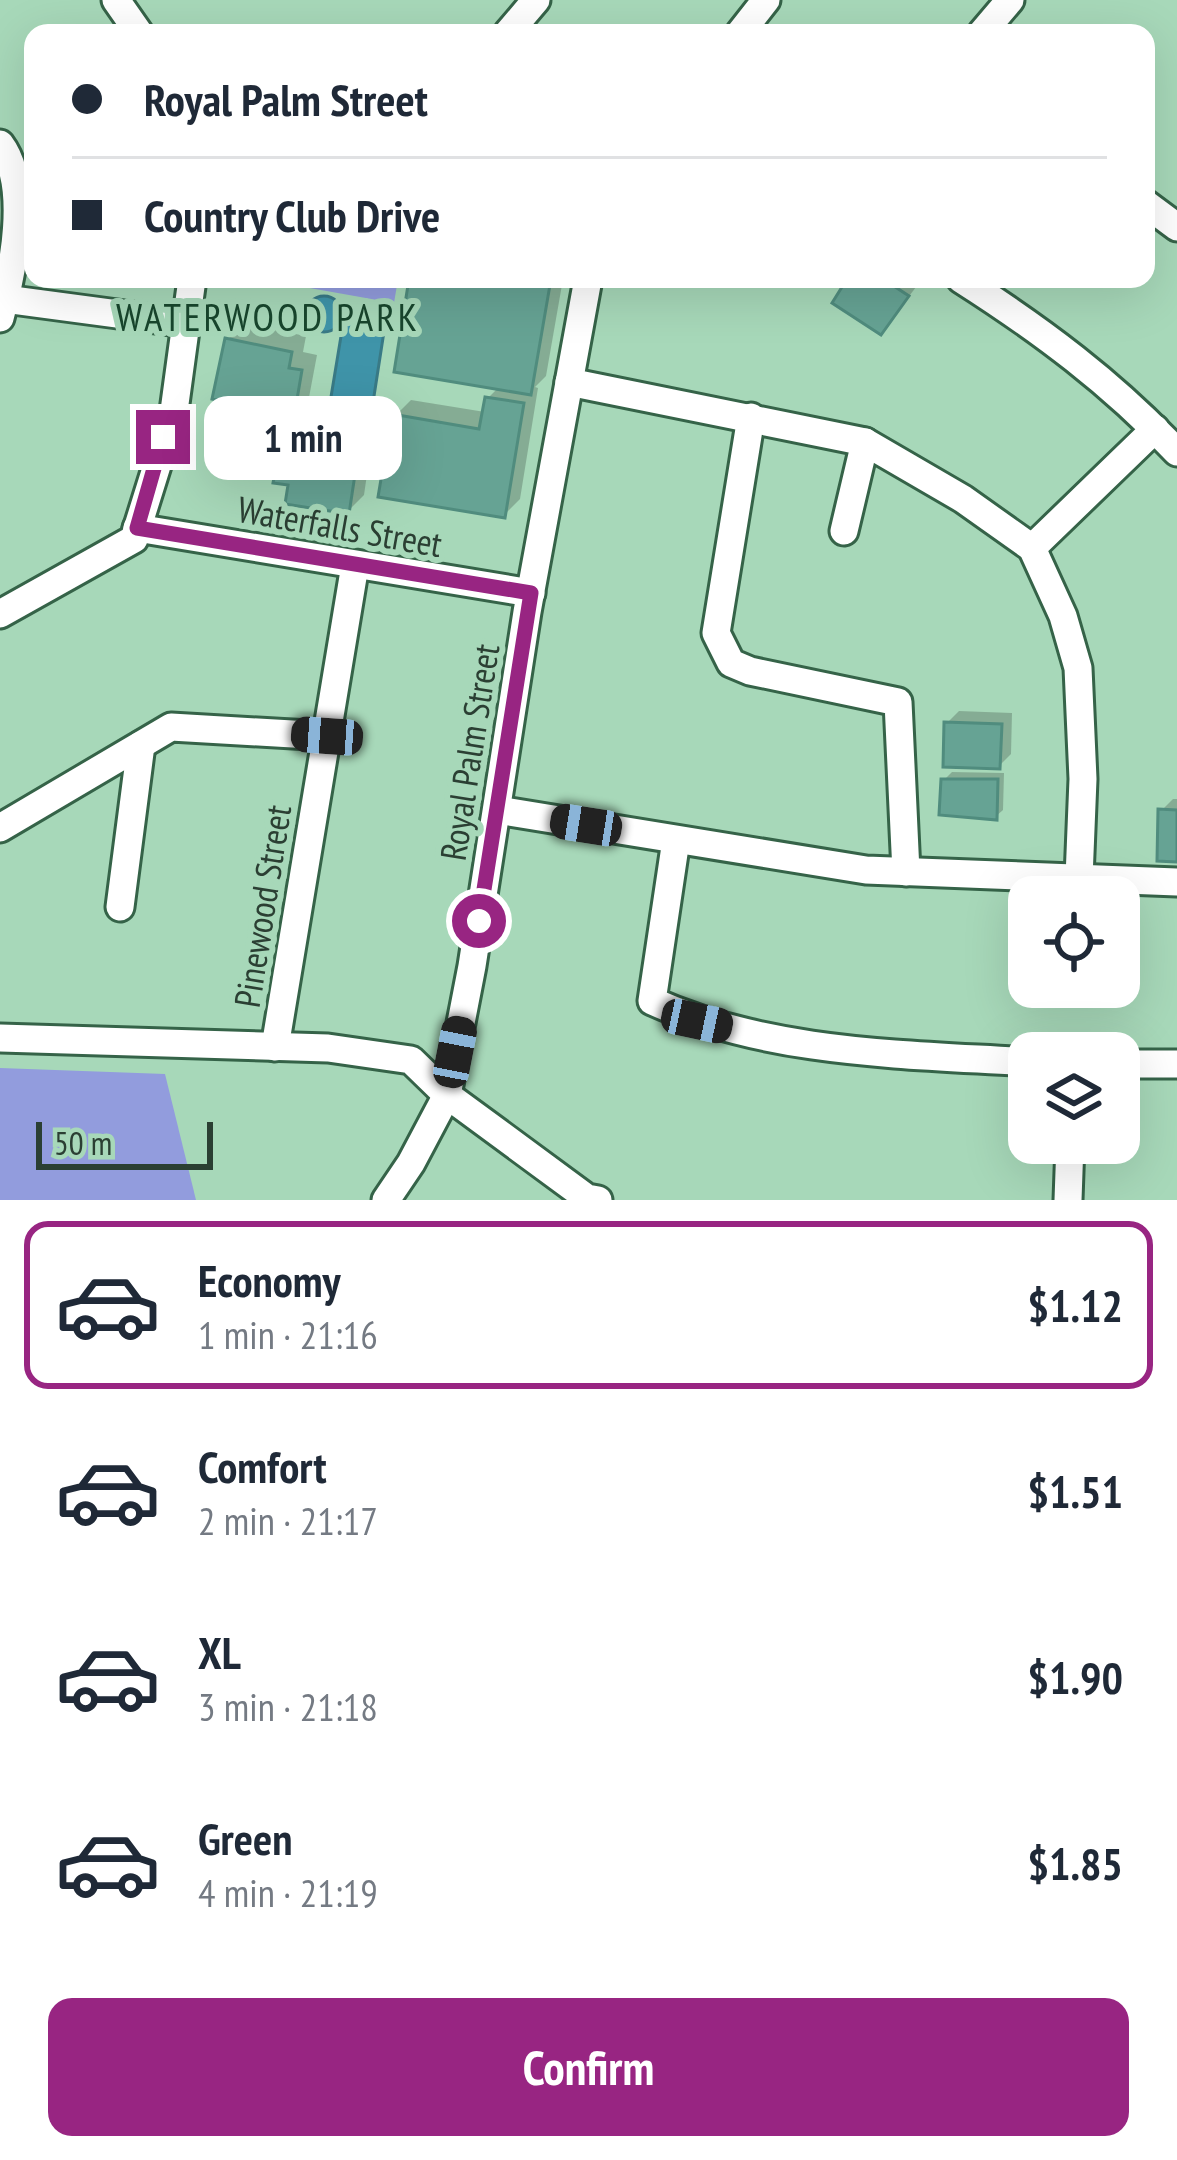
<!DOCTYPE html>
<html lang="en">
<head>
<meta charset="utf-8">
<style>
	body { margin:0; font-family:"PT Sans Narrow",sans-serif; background:#f6f6f7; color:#1f2937; height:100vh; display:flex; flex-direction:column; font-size:45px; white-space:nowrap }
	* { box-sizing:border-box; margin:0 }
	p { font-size:39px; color:#747a83 }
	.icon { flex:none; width:66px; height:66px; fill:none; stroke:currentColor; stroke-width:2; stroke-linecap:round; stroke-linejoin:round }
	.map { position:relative; height:1200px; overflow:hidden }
	.details { display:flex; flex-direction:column; background:#fff; flex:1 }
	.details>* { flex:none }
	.guide { position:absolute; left:24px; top:24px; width:1131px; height:264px; border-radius:24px; box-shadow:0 12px 48px #0002; display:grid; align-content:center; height:264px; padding:0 48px; background:#fff }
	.tools { position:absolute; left:1008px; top:876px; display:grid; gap:24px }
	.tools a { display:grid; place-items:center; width:132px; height:132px; border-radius:24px; background:#fff; box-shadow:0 12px 48px #0002; font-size:60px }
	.scale { position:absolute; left:36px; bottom:30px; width:177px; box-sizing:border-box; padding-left:12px; border:6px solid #2b3f33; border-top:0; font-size:33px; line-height:42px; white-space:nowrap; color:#2b3f33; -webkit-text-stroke:9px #a7d8b9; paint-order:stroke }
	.end { position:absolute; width:54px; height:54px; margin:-27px; border:15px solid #982582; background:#fff; box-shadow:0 0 0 6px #fff }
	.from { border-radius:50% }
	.bubble { position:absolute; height:84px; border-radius:24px; background:#fff; box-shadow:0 12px 48px #0002; font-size:39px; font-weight:600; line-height:84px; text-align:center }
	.car { position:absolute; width:36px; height:72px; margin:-36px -18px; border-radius:15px; box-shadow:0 0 9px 3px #0007; background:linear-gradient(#222 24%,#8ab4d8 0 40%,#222 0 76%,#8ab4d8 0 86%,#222 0) }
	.guide b { display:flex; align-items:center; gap:42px; height:114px; font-size:45px }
	.guide b+b { border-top:3px solid #e0e1e3 }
	.guide i { width:30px; height:30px; background:#1f2937 }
	ul { padding:21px 0 0; list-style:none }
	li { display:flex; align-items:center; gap:36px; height:168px; margin:0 24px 18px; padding:0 24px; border:6px solid transparent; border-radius:24px }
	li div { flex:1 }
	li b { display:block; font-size:45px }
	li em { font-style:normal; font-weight:600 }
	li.current { border-color:#982582 }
	li>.icon { width:108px; height:108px; stroke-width:1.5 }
	.cta { display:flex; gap:24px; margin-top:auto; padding:24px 48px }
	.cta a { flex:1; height:138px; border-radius:24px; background:#982582; color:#fff; font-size:48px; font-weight:600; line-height:138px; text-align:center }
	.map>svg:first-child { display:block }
	.green { fill:#929cdd }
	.water { fill:#3f94a9; stroke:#397a86; stroke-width:3 }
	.shadow { fill:#0003 }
	.building { fill:#66a394; stroke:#508c7e; stroke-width:3 }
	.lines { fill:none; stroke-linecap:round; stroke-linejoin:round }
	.street-casing { stroke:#356348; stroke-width:33 }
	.street { stroke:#fff; stroke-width:27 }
	.route { stroke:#982582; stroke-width:15 }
	.labels { text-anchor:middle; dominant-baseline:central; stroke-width:12; stroke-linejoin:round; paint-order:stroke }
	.street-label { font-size:36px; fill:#2b3f33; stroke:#a7d8b9 }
	.neighbourhood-label { font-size:39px; letter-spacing:3px; fill:#18462d; stroke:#a7d8b9 }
</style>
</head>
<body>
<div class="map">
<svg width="1177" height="1200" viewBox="0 0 1177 1200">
	<rect width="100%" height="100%" fill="#a7d8b9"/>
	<g class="green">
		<path d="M259 279H398L394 303Z"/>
		<path d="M0 1068 165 1074 196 1200H0Z"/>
	</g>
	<g class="water">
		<circle cx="324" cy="314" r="18"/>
		<path d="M344 318 385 325 372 409 330 403Z"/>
	</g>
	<g class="shadow">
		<path d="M412 279H563L546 376 535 387 538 388 520 499 504 515 395 416 411 400 485 412 488 398 499 387Z"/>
		<path d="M850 279H913L919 283 892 319Z"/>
		<path d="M243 324 306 336 303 352 317 355 307 408 356 416 354 430 373 433 364 495 348 511 286 426 236 400 227 340Z"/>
		<path d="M959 711 1012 713 1011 754 999 766 947 723Z"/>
		<path d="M952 772 1004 773 1003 810 995 817 944 780Z"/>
		<path d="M1173 799H1177V859L1161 811Z"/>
	</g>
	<g class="building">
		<path d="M409 279H551L531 395 394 372Z"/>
		<path d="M847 279H883L909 296 881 335 832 303Z"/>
		<path d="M225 338 292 352 289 368 302 370 293 423 342 431 339 445 359 448 349 514 285 504 288 485 273 483 283 429 229 420 232 403 212 399Z"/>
		<path d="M485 397 524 403 505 518 378 497 392 414 479 429Z"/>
		<path d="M944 722 1002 724 1000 769 943 767Z"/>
		<path d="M941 779H998L997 820 939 815Z"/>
		<path d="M1158 809 1177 810V862L1157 861Z"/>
	</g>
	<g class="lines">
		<g class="street-casing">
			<g id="street">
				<path d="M116 0 139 33"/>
				<path d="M508 33 536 0"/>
				<path d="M740 33 766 0"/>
				<path d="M982 33 1010 0"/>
				<path d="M0 144C31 185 13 270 0 318"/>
				<path d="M1146 204 1177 227"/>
				<path d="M961 279C1041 330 1112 383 1177 452"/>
				<path d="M5 299 185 323"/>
				<path d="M569 382 865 442 963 499 1032 548 1063 616 1078 668 1083 779 1079 878"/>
				<path d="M751 417 716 633 731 663 750 671 898 702 906 872"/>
				<path d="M137 528 531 593"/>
				<path d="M844 531 865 442"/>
				<path d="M1032 548 1155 429"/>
				<path d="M0 614 134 539 174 411 192 279"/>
				<path d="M497 810 866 870 1177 882"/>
				<path d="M0 828 171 727 327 736"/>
				<path d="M676 840 652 1001C770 1054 902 1054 1029 1062"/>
				<path d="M120 907 141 745"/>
				<path d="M0 1038 328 1048 411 1060 447 1095 587 1198 598 1200"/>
				<path d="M275 1047 355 565"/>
				<path d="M1119 1064H1177"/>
				<path d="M386 1200 411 1163 447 1095 472 966 527 612 588 279"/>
				<path d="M1068 1200 1070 1143"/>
			</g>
		</g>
		<use href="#street" class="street"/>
	</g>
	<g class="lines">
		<path class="route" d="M163 437 137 528 531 593 479 921"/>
	</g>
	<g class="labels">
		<g class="street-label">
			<text transform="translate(340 526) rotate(10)">Waterfalls Street</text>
			<text transform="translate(469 752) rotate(-81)">Royal Palm Street</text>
			<text transform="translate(262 906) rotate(-81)">Pinewood Street</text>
		</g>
		<g class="neighbourhood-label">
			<text x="268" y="316">WATERWOOD PARK</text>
		</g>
	</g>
</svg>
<div class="tools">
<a><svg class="icon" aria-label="locate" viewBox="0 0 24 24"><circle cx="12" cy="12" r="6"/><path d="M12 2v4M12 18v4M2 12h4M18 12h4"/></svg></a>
<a><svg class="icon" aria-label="layers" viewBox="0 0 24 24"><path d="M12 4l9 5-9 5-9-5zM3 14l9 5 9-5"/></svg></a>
</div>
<div class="scale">50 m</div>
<i class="end from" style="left:479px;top:921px"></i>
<i class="end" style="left:163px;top:437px"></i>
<div class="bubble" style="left:204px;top:396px;width:198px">1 min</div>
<i class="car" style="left:327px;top:736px;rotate:274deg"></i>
<i class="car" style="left:586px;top:825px;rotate:279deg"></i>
<i class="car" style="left:697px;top:1021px;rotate:102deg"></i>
<i class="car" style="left:455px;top:1052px;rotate:11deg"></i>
<div class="guide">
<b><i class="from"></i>Royal Palm Street</b>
<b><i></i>Country Club Drive</b>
</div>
</div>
<section class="details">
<ul>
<li class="current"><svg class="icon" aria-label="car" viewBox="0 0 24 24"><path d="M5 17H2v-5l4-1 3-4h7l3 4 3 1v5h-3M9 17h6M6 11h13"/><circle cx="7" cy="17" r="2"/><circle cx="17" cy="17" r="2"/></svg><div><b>Economy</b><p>1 min · 21:16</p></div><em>$1.12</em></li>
<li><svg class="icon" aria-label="car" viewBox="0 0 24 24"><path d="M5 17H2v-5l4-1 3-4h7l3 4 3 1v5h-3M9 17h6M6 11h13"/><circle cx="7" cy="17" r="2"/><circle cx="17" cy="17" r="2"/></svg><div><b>Comfort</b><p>2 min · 21:17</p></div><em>$1.51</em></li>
<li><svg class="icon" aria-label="car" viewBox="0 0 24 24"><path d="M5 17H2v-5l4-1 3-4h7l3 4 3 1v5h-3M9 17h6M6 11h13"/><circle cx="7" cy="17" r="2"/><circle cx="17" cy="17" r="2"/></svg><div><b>XL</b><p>3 min · 21:18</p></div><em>$1.90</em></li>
<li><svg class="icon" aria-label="car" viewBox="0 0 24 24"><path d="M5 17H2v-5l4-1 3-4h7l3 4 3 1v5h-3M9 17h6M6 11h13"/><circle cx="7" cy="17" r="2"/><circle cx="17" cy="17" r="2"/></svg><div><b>Green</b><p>4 min · 21:19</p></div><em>$1.85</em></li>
</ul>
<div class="cta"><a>Confirm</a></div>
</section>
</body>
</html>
